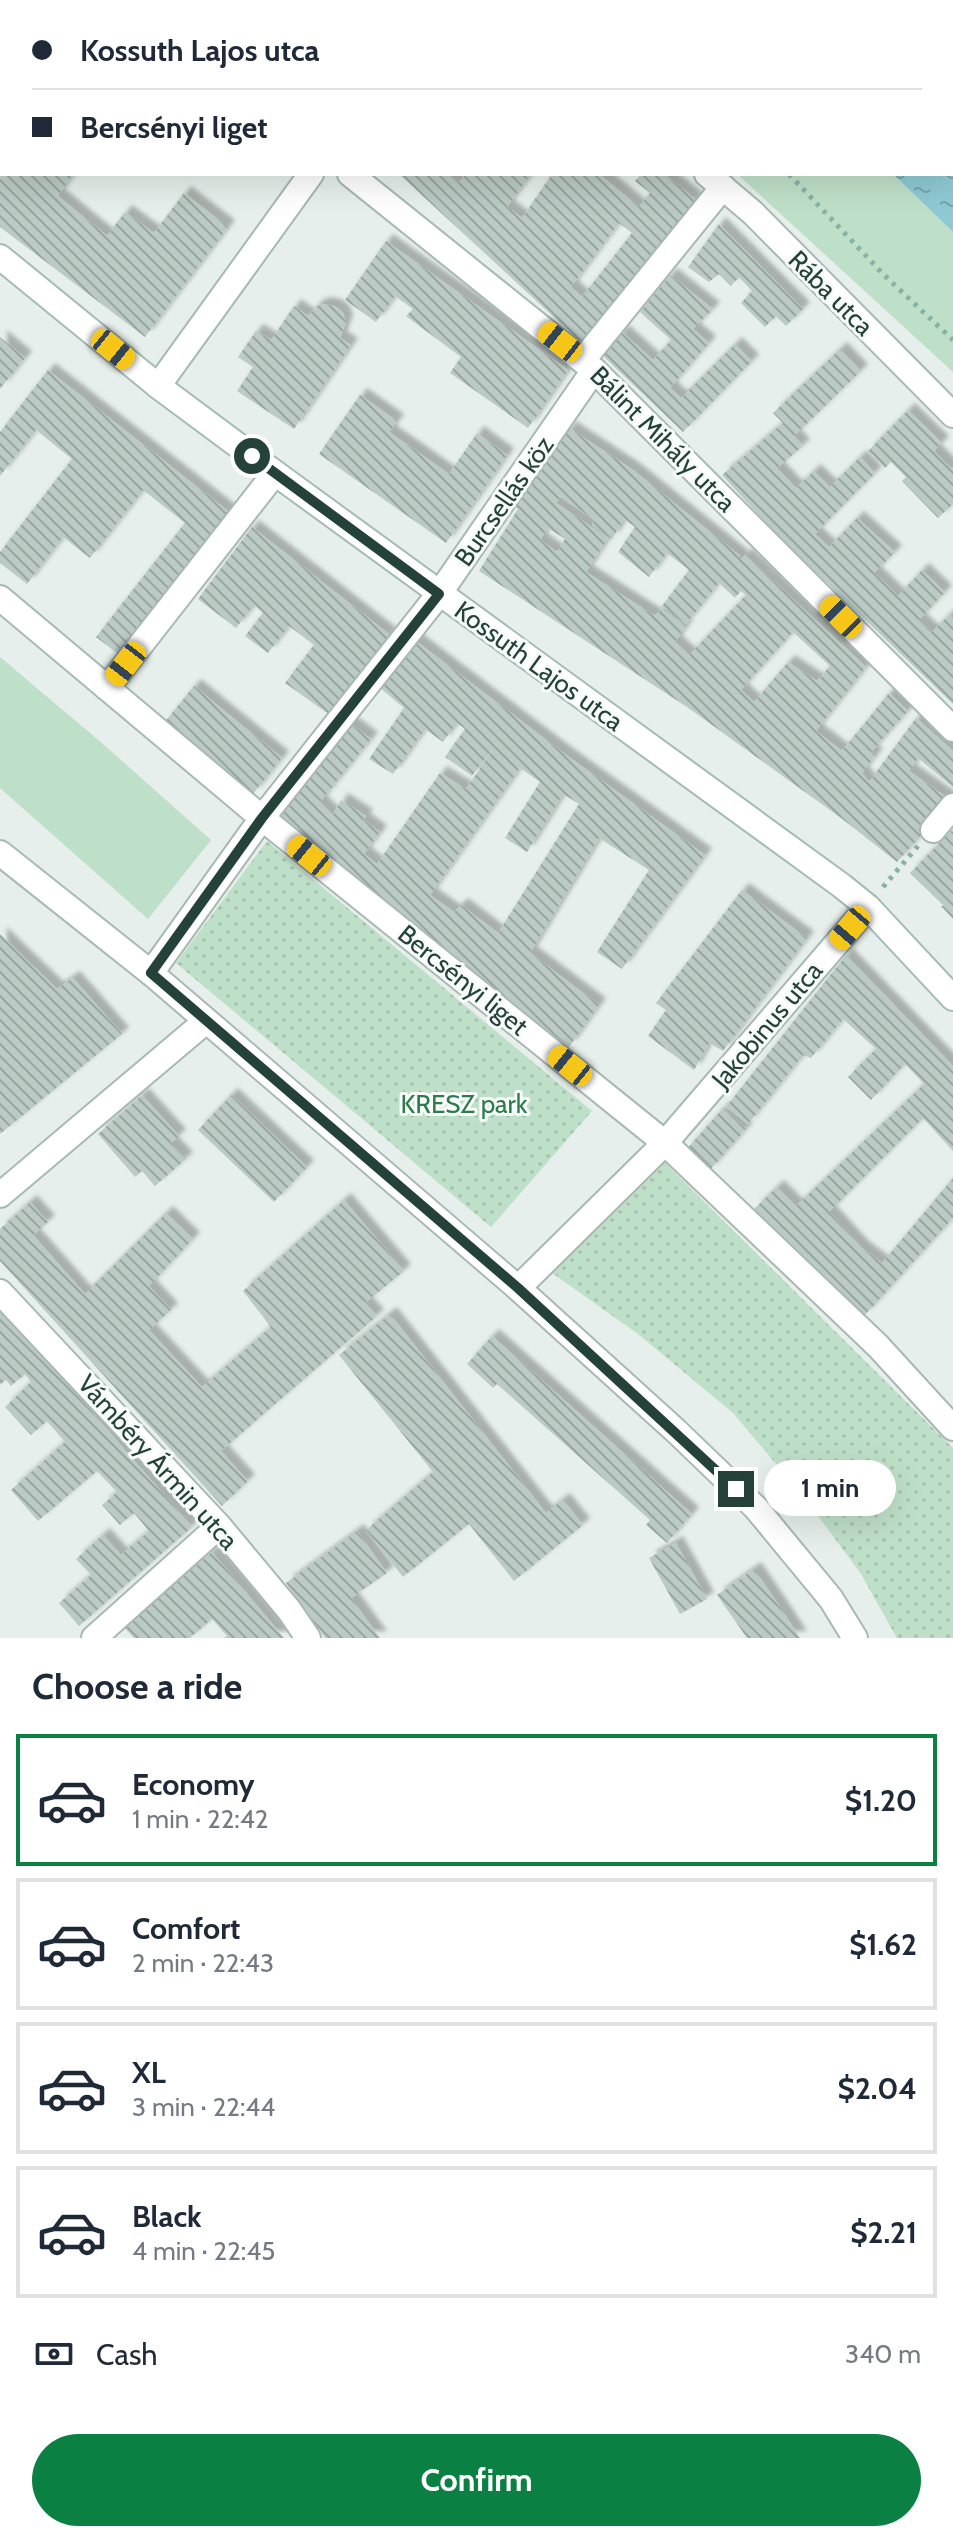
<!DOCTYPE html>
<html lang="en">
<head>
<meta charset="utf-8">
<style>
	body { margin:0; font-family:Cabin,sans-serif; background:#f6f6f7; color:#1f2937; height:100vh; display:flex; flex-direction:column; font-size:30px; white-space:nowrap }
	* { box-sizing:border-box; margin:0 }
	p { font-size:26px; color:#747a83 }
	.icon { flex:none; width:44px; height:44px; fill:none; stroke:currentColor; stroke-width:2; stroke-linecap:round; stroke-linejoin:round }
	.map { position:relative; height:1638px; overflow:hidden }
	.drawer { display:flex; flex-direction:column; background:#fff; flex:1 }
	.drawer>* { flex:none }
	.top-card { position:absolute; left:0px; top:0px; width:954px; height:176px; box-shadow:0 8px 32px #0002; display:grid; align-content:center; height:176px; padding:0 32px; background:#fff }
	.end { position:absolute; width:36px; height:36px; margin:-18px; border:10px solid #24423a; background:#fff; box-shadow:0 0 0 4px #fff }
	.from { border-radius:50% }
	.bubble { position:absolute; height:56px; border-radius:28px; background:#fff; box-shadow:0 8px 32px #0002; font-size:26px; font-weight:700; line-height:56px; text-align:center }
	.car { position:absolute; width:24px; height:48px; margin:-24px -12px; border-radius:10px; box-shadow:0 0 6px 2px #0007; background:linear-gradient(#f5c518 24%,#345 0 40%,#f5c518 0 76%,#345 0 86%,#f5c518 0) }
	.top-card b { display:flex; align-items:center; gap:28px; height:76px; font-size:30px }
	.top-card b+b { border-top:2px solid #e0e1e3 }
	.top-card i { width:20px; height:20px; background:#1f2937 }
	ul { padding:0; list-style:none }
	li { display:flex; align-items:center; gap:24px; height:132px; margin:0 16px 12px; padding:0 16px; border:4px solid #e0e1e3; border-radius:0px }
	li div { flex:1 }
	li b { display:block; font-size:30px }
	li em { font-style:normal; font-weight:700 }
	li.active { border-color:#0b8043 }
	li>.icon { width:72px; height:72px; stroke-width:1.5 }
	h2 { padding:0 32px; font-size:36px; line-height:96px }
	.pay { display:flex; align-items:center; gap:20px; height:88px; padding:0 32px; font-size:30px }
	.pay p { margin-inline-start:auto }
	.button { display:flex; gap:16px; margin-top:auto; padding:16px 32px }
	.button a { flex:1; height:92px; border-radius:48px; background:#0b8043; color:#fff; font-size:32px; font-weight:700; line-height:92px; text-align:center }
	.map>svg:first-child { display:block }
	.green { fill:#bfe0c8 }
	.park { fill:url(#park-dots) }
	.water { fill:url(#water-ripples) }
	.building { fill:url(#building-back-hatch); fill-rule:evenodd; filter:url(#shadow) }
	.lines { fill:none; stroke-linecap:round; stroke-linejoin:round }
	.street-casing { stroke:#a8b8b2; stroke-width:28 }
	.secondary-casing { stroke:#a4bbb3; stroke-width:28 }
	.path { stroke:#86b3a5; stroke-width:5; stroke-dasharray:4 6; stroke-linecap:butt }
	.street { stroke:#fff; stroke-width:24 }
	.secondary { stroke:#fff; stroke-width:24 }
	.route { stroke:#24423a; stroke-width:10 }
	.labels { text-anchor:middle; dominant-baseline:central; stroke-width:6; stroke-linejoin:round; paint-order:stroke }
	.street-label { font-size:26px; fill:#24423a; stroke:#f7fbf9 }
	.park-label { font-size:26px; fill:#2d7a4b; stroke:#f7fbf9 }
</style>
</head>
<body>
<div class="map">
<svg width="953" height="1638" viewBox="0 0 953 1638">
	<defs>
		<pattern id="park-dots" width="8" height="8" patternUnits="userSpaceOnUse" patternTransform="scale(2)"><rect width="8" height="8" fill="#bfe0c8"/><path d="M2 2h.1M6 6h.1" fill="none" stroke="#a4c1ad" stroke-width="1.8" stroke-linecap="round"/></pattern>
		<pattern id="water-ripples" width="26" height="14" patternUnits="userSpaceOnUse" patternTransform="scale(2)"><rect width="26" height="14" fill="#8ec9d4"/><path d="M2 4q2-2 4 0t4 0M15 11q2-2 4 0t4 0" fill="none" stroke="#74a5ad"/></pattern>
		<pattern id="building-back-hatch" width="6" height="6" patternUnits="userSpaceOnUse" patternTransform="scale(2)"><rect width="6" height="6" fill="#bbcac4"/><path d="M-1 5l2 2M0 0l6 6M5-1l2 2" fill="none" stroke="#98a6a0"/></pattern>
		<filter id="shadow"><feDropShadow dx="7" dy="-7" stdDeviation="2" flood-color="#0004"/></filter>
	</defs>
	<rect width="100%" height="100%" fill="#e6efeb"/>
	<g class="green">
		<path d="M440 0H743L745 2H445Z"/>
		<path d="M737 174H893L953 232V372Z"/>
		<path d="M0 657 103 744 211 840 148 919 0 788Z"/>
	</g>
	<g class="park">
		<path d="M267 841 592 1111 491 1227 176 963Z"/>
		<path d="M662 1160 953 1448V1638H897L861 1574 804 1497 733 1413 638 1334 552 1273Z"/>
	</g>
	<path class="water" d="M743 0H953V232L893 174H952V2Z"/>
	<g class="building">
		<path d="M0 174H73L58 196 107 236 125 212 154 233 184 193 228 227 145 337 0 227Z"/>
		<path d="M399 174H449L459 183 466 174H531L507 207 522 218 552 174H599L639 207 650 193 635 181 641 174H664L696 200 582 343ZM619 223 632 233 582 297 571 287Z"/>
		<path d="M719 224 803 309 786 326 776 316 765 327 741 303 752 291 739 277 731 286 719 274 709 282 688 267Z"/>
		<path d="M386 241 568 370 528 428 450 373 461 357 406 316 413 309 395 296 376 322 345 300Z"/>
		<path d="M670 275 713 309 693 329 709 343 670 388 681 398 735 344 752 361 683 432 602 355 622 332 653 360 671 340 640 312Z"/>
		<path d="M326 304 336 307 343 313 346 322 340 338 351 345 294 429 237 391 253 367 238 357 256 331 271 340 294 306 308 316 317 306Z"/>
		<path d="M0 337 25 358 0 389Z"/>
		<path d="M840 349 861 371 794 436 803 446 777 468 796 488 814 471 830 487 860 457 875 473 815 534 829 547 857 518 895 552 874 573 898 596 922 570 945 592 919 620 932 632 949 615 953 618V704L779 537 722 475 783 423 773 413Z"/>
		<path d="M48 370 233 515 122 657 96 637 185 523 143 490 90 558 63 537 27 584 0 563V552L72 459 36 430 0 476V432Z"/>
		<path d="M360 395 397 421 389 432 449 474 477 433 507 455 446 543 319 454Z"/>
		<path d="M908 410 942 443 934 451 951 468 953 467V504L938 518 902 481 906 477 891 462 885 468 868 451Z"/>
		<path d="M569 428 633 470 740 556V560L745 555 866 667 816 731 842 751 889 693 908 711 871 752 876 755 862 773 869 782 916 718 953 751V787L918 758 909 771 952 801 897 862 841 818 687 707 479 571 518 509 514 506ZM561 497 595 520 592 525 612 539 624 519 635 527 618 552 649 577 667 553 689 570 662 606 686 624 719 583 735 598 741 591 746 595 689 655 675 642 686 626 661 608 655 616 586 572 608 538 556 503ZM548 528 565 539 557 552 540 540ZM793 632 830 666 817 681 788 662 754 702 741 690Z"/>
		<path d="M252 527 390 635 330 715 285 683 314 645 289 626 268 653 245 636 263 613 254 605 236 628 198 599Z"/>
		<path d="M412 638 562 752 705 855 622 969 597 952 649 870 599 838 530 953 599 1005 569 1047 373 898 272 816 348 722 371 739 320 802 333 815 341 800 366 816 363 820 380 832 364 854 377 864 440 773 466 789 498 742 472 776 445 757 465 729 457 723 443 742 425 729 393 774 369 759 404 708 378 686ZM520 768 540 782 505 838 527 852 563 794 579 804 498 933 461 905 454 912 430 895Z"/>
		<path d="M194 686 282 758 253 794 164 723Z"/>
		<path d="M951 831 953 832V919L941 906H944L910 873Z"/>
		<path d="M742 890 807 938 723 1051 709 1043 694 1070 648 1036 666 1010 656 1003Z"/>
		<path d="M0 934 57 989 73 978 122 1034 0 1134Z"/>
		<path d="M846 955 953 1066V1151L923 1118 829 1212 862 1248 882 1263 953 1178V1218L864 1316 754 1209 777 1187 796 1206 924 1084 905 1064 871 1100 848 1077 876 1049 843 1019 811 1058 803 1055 748 1124 726 1107Z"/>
		<path d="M142 1095 179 1136 171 1143 186 1159 155 1186 142 1171 135 1177 98 1134Z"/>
		<path d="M231 1095 307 1167 274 1202 198 1130Z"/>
		<path d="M723 1108 746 1129 709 1171 686 1150Z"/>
		<path d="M344 1200 404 1271 365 1303 377 1316 221 1451 248 1481 222 1506 0 1261V1229L30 1202 48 1222 33 1235 85 1294 166 1213 193 1239 149 1286 171 1310 149 1330 202 1387 271 1327 243 1291Z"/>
		<path d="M0 1312 51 1365 192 1527 79 1626 59 1603 91 1575 76 1559 103 1535 121 1555 149 1531 134 1513 120 1525 102 1505 117 1492 97 1471 38 1521 11 1490 65 1442 47 1421 31 1435 5 1407 31 1382 25 1374 11 1386 6 1380 0 1385Z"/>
		<path d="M390 1314 546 1513 563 1500 583 1525 514 1581 469 1524 403 1577 366 1530 433 1472 339 1355Z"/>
		<path d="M492 1336 692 1514 667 1543 646 1525 650 1520 497 1384 493 1388 467 1364Z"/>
		<path d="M357 1531 387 1573 351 1598 380 1638H325L286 1583Z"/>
		<path d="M676 1543 707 1599 680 1614 649 1558Z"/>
		<path d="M212 1552 284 1638H224L227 1636 212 1619 190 1638H134L124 1627Z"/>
		<path d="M754 1569 780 1607 800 1638H747L717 1595Z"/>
	</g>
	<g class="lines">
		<g class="street-casing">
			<g id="street">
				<path d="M323 0 324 2"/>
				<path d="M353 2H372"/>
				<path d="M350 174 594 370 953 729"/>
				<path d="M707 174 753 213 953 415"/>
				<path d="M583 360 723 187"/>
				<path d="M158 386 311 174"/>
				<path d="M0 598 262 818 665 1143 878 1346 953 1428"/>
				<path d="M107 688 275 473"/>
				<path d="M933 830 953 806"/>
				<path d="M0 853 151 973 518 1288 676 1431 756 1508 831 1599 855 1638"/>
				<path d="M151 973 262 818 439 594 594 370"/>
				<path d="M0 1195 206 1021"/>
				<path d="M518 1288 665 1143 868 907"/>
				<path d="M0 1292 219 1526 289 1610 308 1638"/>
				<path d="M94 1638 219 1526"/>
			</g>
		</g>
		<g class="secondary-casing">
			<g id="secondary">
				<path d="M64 2 66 0"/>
				<path d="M0 108 2 104"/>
				<path d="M0 257 158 386 275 473 842 886 868 907 953 998"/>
			</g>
		</g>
		<g class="path">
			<path d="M535 0 536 2"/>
			<path d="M627 0 628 2"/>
			<path d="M789 174 884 275 953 340"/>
			<path d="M883 887 918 846"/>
		</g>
		<use href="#street" class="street"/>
		<use href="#secondary" class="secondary"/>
	</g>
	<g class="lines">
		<path class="route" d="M252 456 439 594 262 818 151 973 518 1288 736 1489"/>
	</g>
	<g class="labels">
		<g class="street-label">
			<text transform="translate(831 293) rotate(45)">Rába utca</text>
			<text transform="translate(663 439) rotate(45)">Bálint Mihály utca</text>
			<text transform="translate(504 501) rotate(-55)">Burcsellás köz</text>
			<text transform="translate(539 666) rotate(36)">Kossuth Lajos utca</text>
			<text transform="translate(463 980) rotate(39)">Bercsényi liget</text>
			<text transform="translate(767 1025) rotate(-50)">Jakobinus utca</text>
			<text transform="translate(158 1462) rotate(48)">Vámbéry Ármin utca</text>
		</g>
		<g class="park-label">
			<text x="464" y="1104">KRESZ park</text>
		</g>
	</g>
</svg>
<i class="end from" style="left:252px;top:456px"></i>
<i class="end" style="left:736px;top:1489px"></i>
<div class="bubble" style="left:764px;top:1460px;width:132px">1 min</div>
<i class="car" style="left:560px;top:342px;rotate:308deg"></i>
<i class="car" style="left:113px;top:349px;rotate:129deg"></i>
<i class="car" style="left:841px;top:617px;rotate:315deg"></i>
<i class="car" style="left:126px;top:664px;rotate:218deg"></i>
<i class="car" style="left:309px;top:856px;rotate:309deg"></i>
<i class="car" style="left:850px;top:928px;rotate:220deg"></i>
<i class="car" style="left:570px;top:1066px;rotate:309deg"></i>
<div class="top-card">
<b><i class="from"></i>Kossuth Lajos utca</b>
<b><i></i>Bercsényi liget</b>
</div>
</div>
<section class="drawer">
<h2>Choose a ride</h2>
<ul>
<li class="active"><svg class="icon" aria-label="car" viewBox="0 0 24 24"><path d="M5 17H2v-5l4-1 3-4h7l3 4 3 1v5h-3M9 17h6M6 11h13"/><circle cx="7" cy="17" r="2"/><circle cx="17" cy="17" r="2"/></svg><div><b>Economy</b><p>1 min · 22:42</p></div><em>$1.20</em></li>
<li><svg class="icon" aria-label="car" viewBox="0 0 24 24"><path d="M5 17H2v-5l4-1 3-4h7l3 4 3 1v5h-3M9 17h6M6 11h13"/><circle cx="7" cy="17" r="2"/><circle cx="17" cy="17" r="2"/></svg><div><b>Comfort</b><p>2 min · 22:43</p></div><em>$1.62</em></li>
<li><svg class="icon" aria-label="car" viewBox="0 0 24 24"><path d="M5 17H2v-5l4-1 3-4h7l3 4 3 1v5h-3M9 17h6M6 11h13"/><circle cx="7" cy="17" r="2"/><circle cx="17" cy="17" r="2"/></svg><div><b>XL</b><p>3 min · 22:44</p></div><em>$2.04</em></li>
<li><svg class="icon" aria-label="car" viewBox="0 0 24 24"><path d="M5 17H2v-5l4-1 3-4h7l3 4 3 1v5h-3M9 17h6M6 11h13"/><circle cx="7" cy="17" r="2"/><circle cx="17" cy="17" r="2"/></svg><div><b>Black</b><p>4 min · 22:45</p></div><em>$2.21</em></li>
</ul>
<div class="pay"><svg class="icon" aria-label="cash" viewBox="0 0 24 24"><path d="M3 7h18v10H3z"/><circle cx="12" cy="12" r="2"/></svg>Cash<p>340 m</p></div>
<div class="button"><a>Confirm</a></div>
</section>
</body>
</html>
